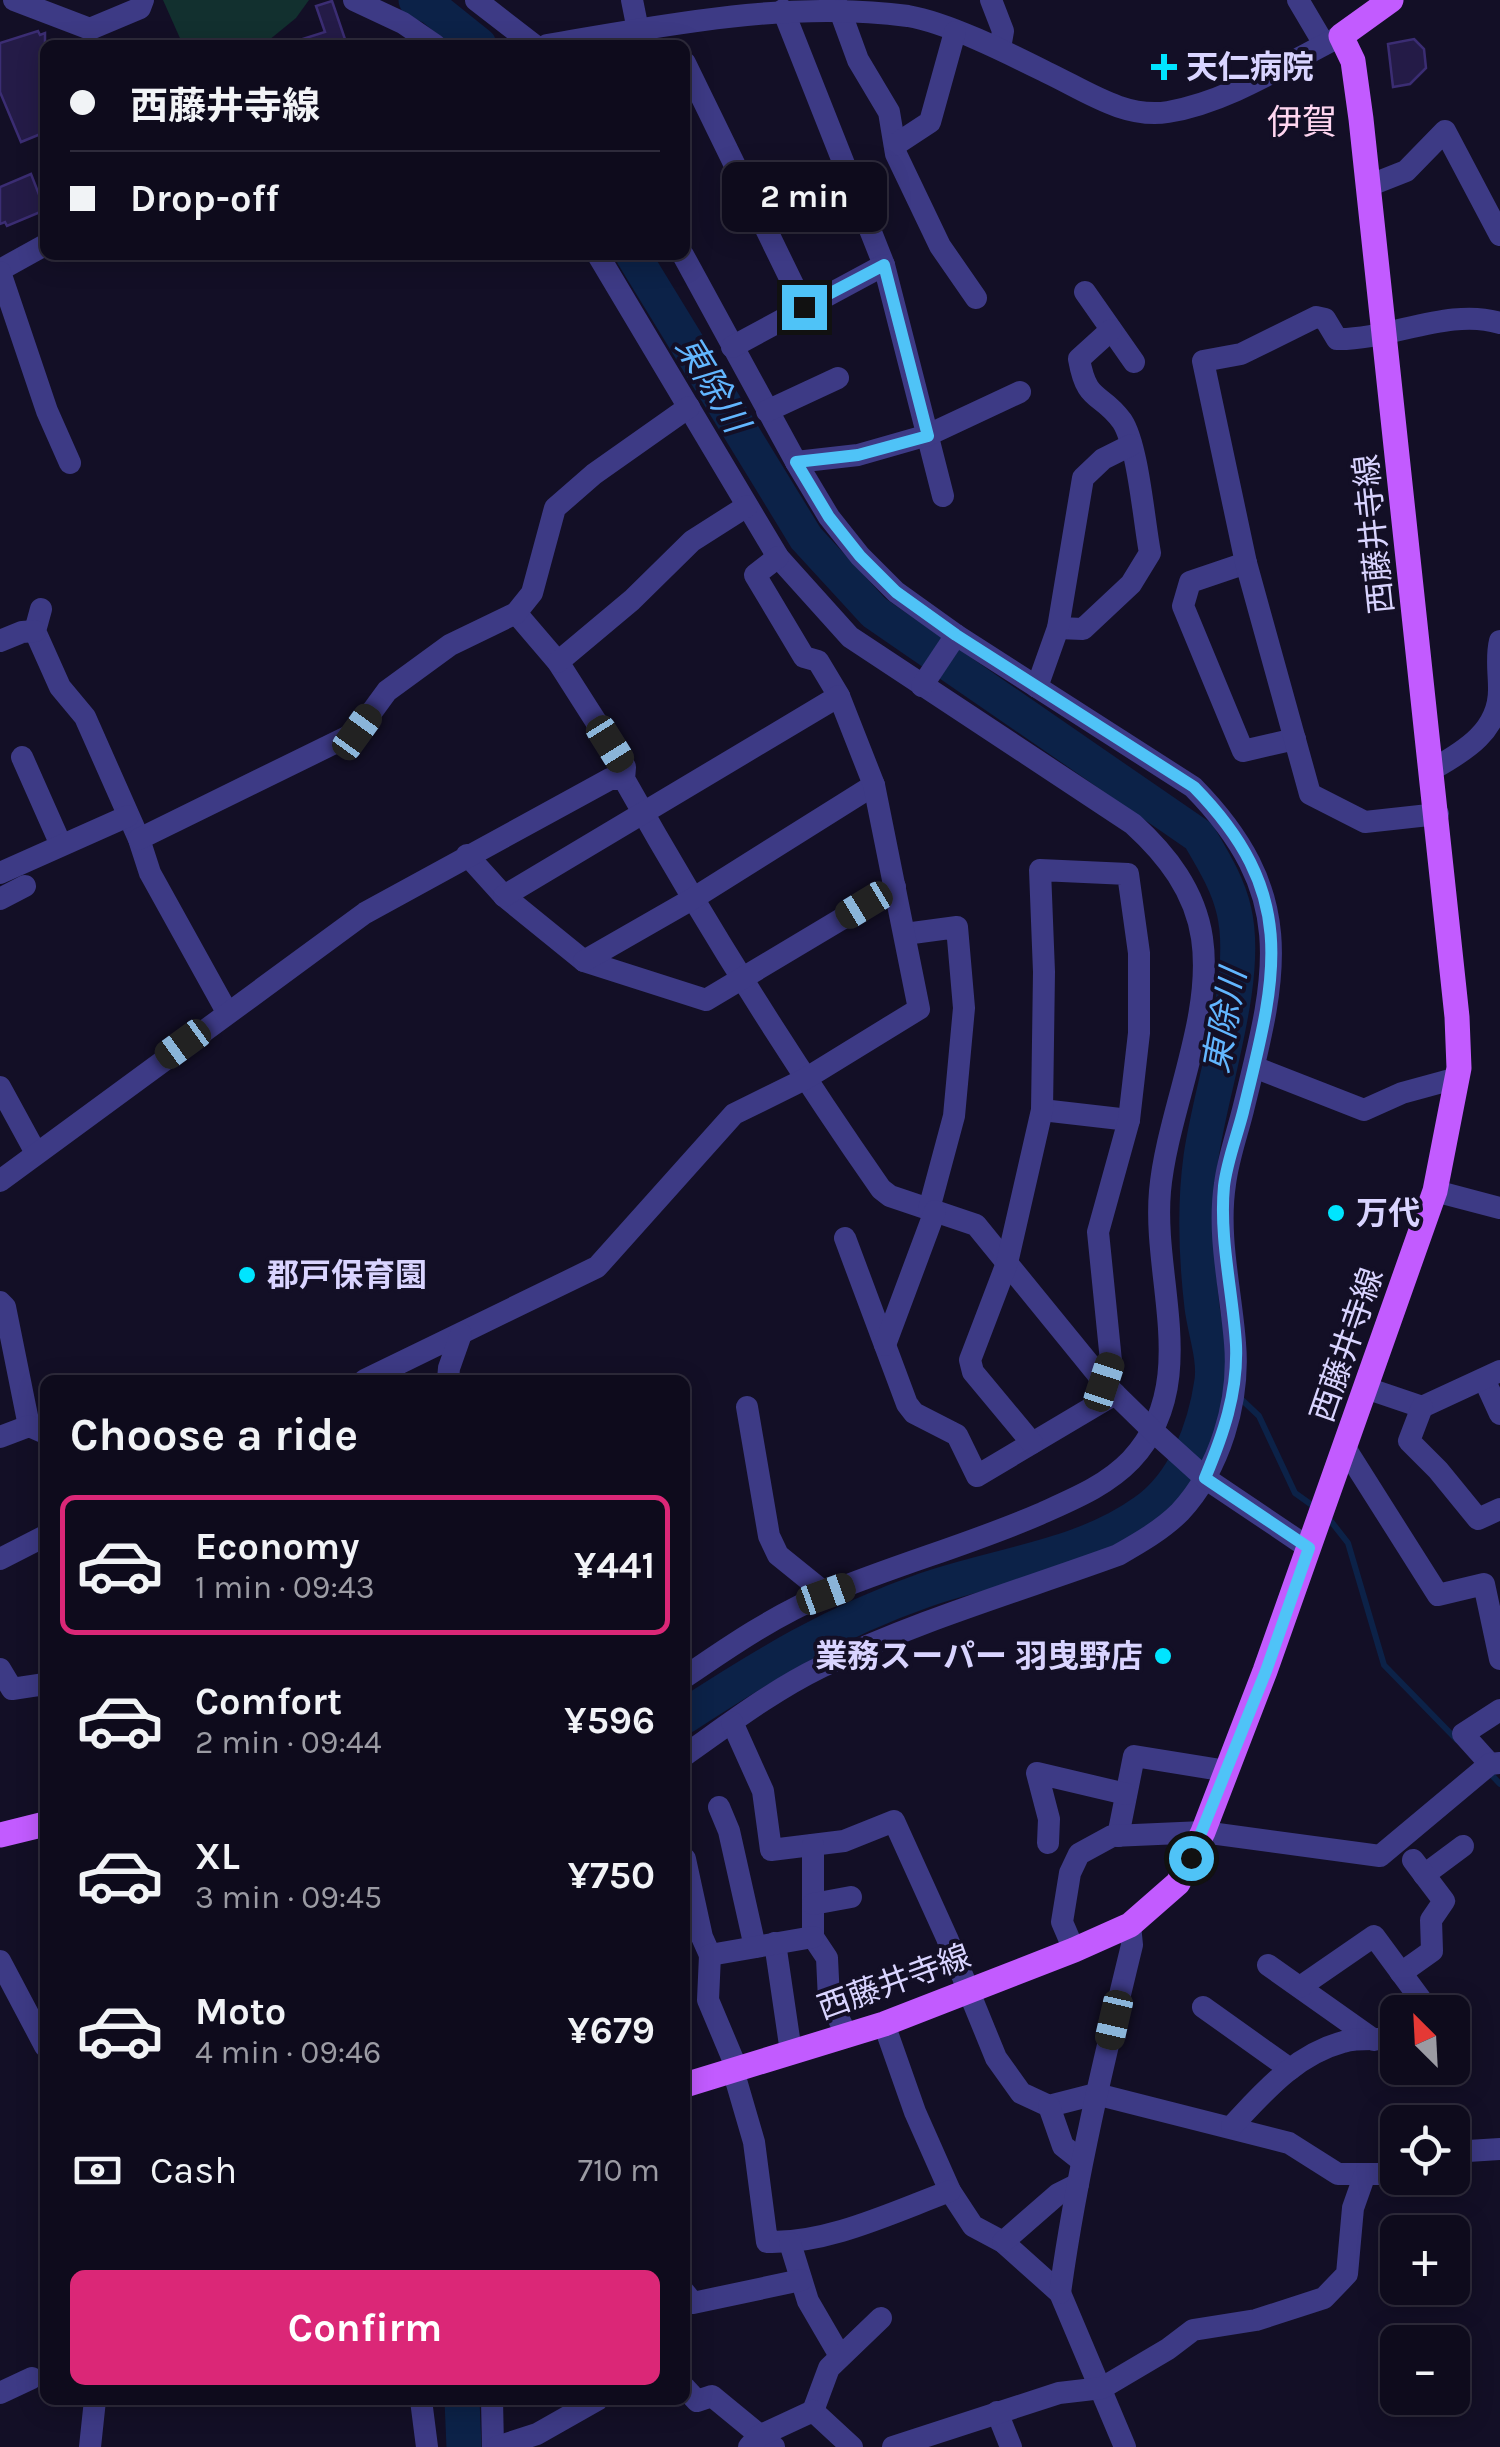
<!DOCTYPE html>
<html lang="en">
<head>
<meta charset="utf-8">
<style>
	body { margin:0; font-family:Karla,"Noto Sans JP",sans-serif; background:#171425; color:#f1f3f6; height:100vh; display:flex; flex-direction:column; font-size:38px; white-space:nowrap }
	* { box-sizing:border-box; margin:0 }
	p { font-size:32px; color:#9b9ba3 }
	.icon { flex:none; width:55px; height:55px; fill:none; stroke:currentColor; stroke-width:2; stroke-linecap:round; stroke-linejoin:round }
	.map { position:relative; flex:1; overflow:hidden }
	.sheet { position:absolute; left:40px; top:1375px; width:650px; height:1030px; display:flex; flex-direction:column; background:#0e0b1c; border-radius:15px; box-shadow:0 5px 25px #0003,0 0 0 2px #2e2b3b }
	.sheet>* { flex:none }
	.guide { position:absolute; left:40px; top:40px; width:650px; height:220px; border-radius:15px; box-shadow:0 5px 25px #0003,0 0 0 2px #2e2b3b; display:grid; align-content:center; height:220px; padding:0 30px; background:#0e0b1c }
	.needle { width:65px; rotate:336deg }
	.controls { position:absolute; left:1380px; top:1995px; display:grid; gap:20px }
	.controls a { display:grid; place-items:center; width:90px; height:90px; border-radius:15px; background:#0e0b1c; box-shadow:0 5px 25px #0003,0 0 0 2px #2e2b3b; font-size:50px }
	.end { position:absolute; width:45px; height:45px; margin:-22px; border:12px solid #4fc3f7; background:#111; box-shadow:0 0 0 5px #111 }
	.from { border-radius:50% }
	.bubble { position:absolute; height:70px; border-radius:15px; background:#0e0b1c; box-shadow:0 5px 25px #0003,0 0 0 2px #2e2b3b; font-size:32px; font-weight:700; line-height:70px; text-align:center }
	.car { position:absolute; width:30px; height:60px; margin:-30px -15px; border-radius:12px; box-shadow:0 0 8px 2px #0007; background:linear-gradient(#222 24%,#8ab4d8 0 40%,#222 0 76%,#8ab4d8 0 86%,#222 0) }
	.guide b { display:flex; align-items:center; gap:35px; height:95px; font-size:38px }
	.guide b+b { border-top:2px solid #2e2b3b }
	.guide i { width:25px; height:25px; background:#f1f3f6 }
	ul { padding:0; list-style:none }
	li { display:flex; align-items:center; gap:30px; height:140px; margin:0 20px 15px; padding:0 10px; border:5px solid transparent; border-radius:15px }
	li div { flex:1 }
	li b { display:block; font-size:38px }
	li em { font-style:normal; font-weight:700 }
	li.active { border-color:#db2777 }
	li>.icon { width:90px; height:90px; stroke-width:1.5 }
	h2 { padding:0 30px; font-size:45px; line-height:120px }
	.pay { display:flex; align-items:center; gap:25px; height:110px; padding:0 30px; font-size:38px }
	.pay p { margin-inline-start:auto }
	.primary-button { display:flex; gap:20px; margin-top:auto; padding:20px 30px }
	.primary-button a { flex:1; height:115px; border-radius:15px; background:#db2777; color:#fff; font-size:40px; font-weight:700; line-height:115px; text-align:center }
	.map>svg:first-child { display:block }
	.green { fill:#12302f }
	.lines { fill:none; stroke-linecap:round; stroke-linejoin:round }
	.stream { stroke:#0c2248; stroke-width:6 }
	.river { stroke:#0c2248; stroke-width:35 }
	.building { fill:#241b47; stroke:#3b2d73; stroke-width:2.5 }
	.minor { stroke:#3d3a85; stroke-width:22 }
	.major { stroke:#c25bff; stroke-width:25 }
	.route { stroke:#4fc3f7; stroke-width:12 }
	.poi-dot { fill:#00e5ff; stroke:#130f26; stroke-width:4 }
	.labels { text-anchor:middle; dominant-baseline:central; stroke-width:8; stroke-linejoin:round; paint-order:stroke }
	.poi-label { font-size:32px; font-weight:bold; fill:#d9d4ff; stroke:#130f26; text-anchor:start }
	.street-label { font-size:32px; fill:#d9d4ff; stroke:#130f26 }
	.neighbourhood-label { font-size:35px; fill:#ffd6f0; stroke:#130f26 }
	.water-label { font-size:35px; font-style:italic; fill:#62b6ff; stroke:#130f26 }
</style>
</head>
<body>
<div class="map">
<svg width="1500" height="2447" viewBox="0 0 1500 2447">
	<rect width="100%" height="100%" fill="#130f26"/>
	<path class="green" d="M163 0H309L296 18 263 45H183Z"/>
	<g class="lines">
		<g class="stream">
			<path d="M1212 1378 1230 1391"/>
			<path d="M1240 1398 1259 1416 1295 1493 1316 1508"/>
			<path d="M1326 1515 1348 1543 1384 1665 1457 1740"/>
			<path d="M1487 1770 1500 1784"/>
		</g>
		<g class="river">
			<path d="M416 0 433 8 479 45"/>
			<path d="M633 255 806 538 874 612 1199 836C1213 860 1228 884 1234 911 1250 979 1211 1086 1201 1157 1194 1208 1196 1256 1202 1307 1205 1331 1215 1357 1212 1381 1205 1429 1185 1484 1144 1512 1082 1557 996 1565 925 1590 836 1621 763 1665 685 1716"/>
			<path d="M462 2400 464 2447"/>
		</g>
	</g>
	<g class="building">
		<path d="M332 1 347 45H294L293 42 325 32 316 6Z"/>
		<path d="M38 31 40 35 45 33V127L41 129 43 133 21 142 0 92V43Z"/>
		<path d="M1414 39 1424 49 1426 68 1410 84 1393 87 1388 44Z"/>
		<path d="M31 174 45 210 7 226 5 222 0 224V187Z"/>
	</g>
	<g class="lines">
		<g class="minor">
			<path d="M14 0 90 29 140 8 143 0"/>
			<path d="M354 0 403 23 435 45"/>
			<path d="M476 0 534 45"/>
			<path d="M632 0 638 30"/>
			<path d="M991 0 1003 31 1000 48"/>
			<path d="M1298 0 1324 44"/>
			<path d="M839 8 858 60 889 112 896 154 940 246 976 298"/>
			<path d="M783 10 884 265 943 496"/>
			<path d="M547 45C667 25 787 0 908 16 949 23 1010 54 1048 73 1086 91 1125 119 1168 112 1229 102 1287 63 1341 36"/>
			<path d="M685 63 804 307"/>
			<path d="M895 145 930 122 955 32"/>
			<path d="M1368 186 1406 171 1445 131 1500 235"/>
			<path d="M598 255 778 557 850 637 1133 824C1167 855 1195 891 1202 938 1214 1018 1167 1112 1160 1191 1152 1281 1202 1384 1131 1460 1106 1486 1073 1499 1040 1514 971 1544 898 1564 828 1593 777 1614 730 1646 685 1677"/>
			<path d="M683 255 796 462 829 517 860 556 896 592 956 635 1193 787C1300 896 1276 976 1243 1110 1237 1134 1228 1159 1225 1184 1217 1236 1231 1291 1235 1343 1240 1401 1220 1469 1180 1512 1162 1530 1139 1543 1118 1555 1019 1591 916 1621 821 1667 772 1691 729 1724 685 1755"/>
			<path d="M0 270 45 245"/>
			<path d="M0 272 47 411 70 463"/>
			<path d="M1085 292 1134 362"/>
			<path d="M732 347 884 265"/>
			<path d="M767 411 838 378"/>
			<path d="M796 462 858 455 928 435 1020 392"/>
			<path d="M778 557 755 575 804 657 818 661 839 696"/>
			<path d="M1246 563 1190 582 1183 606 1243 751 1295 739"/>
			<path d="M41 609 35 631 60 687 85 717 139 839 150 873 227 1012"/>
			<path d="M516 613 558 662 625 767 624 779C703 920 789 1057 881 1189L890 1196 976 1225 1108 1387 1153 1431 1205 1478 1309 1548"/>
			<path d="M1058 628 1083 629 1131 584 1150 553C1144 522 1138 445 1122 421 1100 391 1087 404 1079 359L1111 330"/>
			<path d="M0 641 22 632 35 631"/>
			<path d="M558 662 632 600 692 541 747 506"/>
			<path d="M922 686 956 635"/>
			<path d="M1037 687 1058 628 1083 478 1103 459 1131 445"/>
			<path d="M22 757 61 845"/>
			<path d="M1433 769C1465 751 1500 730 1499 688 1499 672 1496 657 1500 641"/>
			<path d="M1438 814 1365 822 1310 794 1246 563 1203 361 1241 354 1316 317 1325 319 1337 339C1390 340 1450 307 1500 323"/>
			<path d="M139 839 357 732 387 691 450 645 516 613 532 593 555 508 594 474 689 407"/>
			<path d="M467 855 504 896 584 961 706 1000 895 887"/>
			<path d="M0 873 128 816"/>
			<path d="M0 899 25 886"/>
			<path d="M905 934 957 927 964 1008 954 1116 929 1209"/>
			<path d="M584 961 694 898 874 785"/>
			<path d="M1254 1067 1364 1110 1402 1093 1457 1078"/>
			<path d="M0 1087 36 1153"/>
			<path d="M1042 1110 1129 1120"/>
			<path d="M0 1181 365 913 610 779H624"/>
			<path d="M1435 1191 1500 1208"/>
			<path d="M845 1238 907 1404 914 1413 957 1435 977 1476 1115 1394"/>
			<path d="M0 1302 5 1307 29 1426"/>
			<path d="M885 1345 935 1211"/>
			<path d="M1484 1379 1500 1414"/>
			<path d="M365 1380 597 1267 734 1114 805 1079 919 1009 874 785 839 696 504 896"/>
			<path d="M448 1380 449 1368 461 1334"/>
			<path d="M1366 1388 1422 1407 1500 1371"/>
			<path d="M747 1407 769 1536 778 1555 825 1593"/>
			<path d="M1422 1407 1409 1441 1438 1470 1478 1519 1500 1509"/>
			<path d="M0 1437 29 1426 45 1433"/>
			<path d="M1032 1443 973 1372 970 1360 1007 1263 1042 1110 1044 972 1040 870 1128 874 1139 953V1033L1129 1120 1098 1232 1111 1361 1104 1382"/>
			<path d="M1345 1448 1438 1595 1484 1584 1500 1659"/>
			<path d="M0 1559 45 1536"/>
			<path d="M0 1669 12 1689 45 1684"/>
			<path d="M732 1722 763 1791 771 1850 844 1841 894 1821 947 1938 996 2058 1021 2093 1049 2106 1096 2094 1289 2143 1338 2174H1398"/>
			<path d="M1490 1764 1463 1734 1500 1710"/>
			<path d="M719 1807 729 1831 755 1947"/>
			<path d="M1118 1836 1134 1756 1227 1771"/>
			<path d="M1048 1843 1049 1819 1037 1773 1126 1794"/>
			<path d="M813 1845V1937L827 1958 829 2000 847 2035"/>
			<path d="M685 1859 702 1937 710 1955"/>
			<path d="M1424 1875 1463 1846"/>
			<path d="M813 1904 851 1897"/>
			<path d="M775 1943 791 2052"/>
			<path d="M1074 1950 1062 1922 1070 1873 1079 1854 1112 1836 1203 1832 1380 1856 1490 1764 1500 1763"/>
			<path d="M0 1961 45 2046"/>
			<path d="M1268 1965 1374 2040"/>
			<path d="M1401 1973 1432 1951 1431 1920 1444 1901 1413 1860"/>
			<path d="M1300 1987 1374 1936 1430 2012"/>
			<path d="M1203 2007 1290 2069"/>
			<path d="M884 2024 915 2112 950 2191 973 2226 1003 2242 1060 2293 1125 2447"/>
			<path d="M737 2069 708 2000 710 1955 813 1937"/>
			<path d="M733 2070 754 2142 767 2242C828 2244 893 2212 950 2191"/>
			<path d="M1049 2106 1063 2146 1082 2161"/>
			<path d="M1232 2126C1264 2092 1295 2055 1343 2042 1359 2037 1380 2040 1398 2039"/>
			<path d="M1452 2152 1500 2149"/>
			<path d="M1003 2242 1058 2194 1078 2184"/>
			<path d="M790 2243 808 2301 840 2356"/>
			<path d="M685 2293 693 2303 801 2280"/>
			<path d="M1060 2293C1076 2175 1104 2060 1132 1945L1130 1925"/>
			<path d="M685 2388 697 2401 712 2396 774 2447"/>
			<path d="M0 2393 32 2378"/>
			<path d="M421 2400 427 2447"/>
			<path d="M492 2400 493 2447"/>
			<path d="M813 2411 829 2368 881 2318"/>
			<path d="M997 2412 1011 2447"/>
			<path d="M90 2447 95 2400"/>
			<path d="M497 2447 537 2434 597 2400"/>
			<path d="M749 2447 759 2436 813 2411 852 2447"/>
			<path d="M893 2447 1059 2393 1102 2388 1168 2349 1193 2330 1256 2320 1324 2298 1347 2274 1353 2208 1365 2174"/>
		</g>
		<g class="major">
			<path d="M0 1835 45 1824"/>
			<path d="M685 2085 884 2024 1074 1950 1130 1925 1178 1883 1203 1832 1265 1671 1435 1191 1459 1068 1457 1017 1361 119 1353 61 1341 36 1391 0"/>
		</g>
	</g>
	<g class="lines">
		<path class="route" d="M804 307 884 265 928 436 858 455 796 462 829 517 860 556 896 592 956 635 1194 787C1301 896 1276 977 1243 1112 1237 1136 1227 1161 1224 1186 1219 1239 1233 1293 1236 1345 1238 1393 1223 1435 1205 1478L1309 1548 1266 1671 1191 1858"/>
	</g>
	<g class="poi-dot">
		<path d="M1159 52h10v10h10v10h-10v10h-10v-10h-10v-10h10z"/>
		<circle cx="1336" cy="1213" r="10"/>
		<circle cx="247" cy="1275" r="10"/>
		<circle cx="1163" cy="1656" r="10"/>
	</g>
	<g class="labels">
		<g class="poi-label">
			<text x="1186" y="67">天仁病院</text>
			<text x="1356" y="1213">万代</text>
			<text x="267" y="1275">郡戸保育園</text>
			<text x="1143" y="1656" text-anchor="end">業務スーパー 羽曳野店</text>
		</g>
		<g class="street-label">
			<text transform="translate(1374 534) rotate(-96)">西藤井寺線</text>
			<text transform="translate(1347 1345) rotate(-71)">西藤井寺線</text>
			<text transform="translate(894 1982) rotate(-20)">西藤井寺線</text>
		</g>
		<g class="neighbourhood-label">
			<text x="1302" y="122">伊賀</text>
		</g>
		<g class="water-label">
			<text transform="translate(712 384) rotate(59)">東除川</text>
			<text transform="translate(1225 1021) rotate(-80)">東除川</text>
		</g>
	</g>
</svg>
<div class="controls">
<a><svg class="needle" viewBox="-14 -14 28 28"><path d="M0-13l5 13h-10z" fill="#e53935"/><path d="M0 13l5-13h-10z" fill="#9b9ba3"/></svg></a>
<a><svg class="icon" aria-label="locate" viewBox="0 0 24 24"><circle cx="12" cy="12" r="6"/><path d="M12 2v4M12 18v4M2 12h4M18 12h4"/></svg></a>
<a>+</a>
<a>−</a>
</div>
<i class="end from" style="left:1191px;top:1858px"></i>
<i class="end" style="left:804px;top:307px"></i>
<div class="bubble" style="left:722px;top:162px;width:165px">2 min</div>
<i class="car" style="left:357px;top:732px;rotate:36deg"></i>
<i class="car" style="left:610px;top:744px;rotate:148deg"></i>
<i class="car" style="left:864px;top:905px;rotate:239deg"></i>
<i class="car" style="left:183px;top:1044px;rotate:234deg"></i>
<i class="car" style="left:1104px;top:1382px;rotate:18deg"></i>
<i class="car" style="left:826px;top:1594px;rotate:70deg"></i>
<i class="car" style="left:1114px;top:2020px;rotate:193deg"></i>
<div class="guide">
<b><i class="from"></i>西藤井寺線</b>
<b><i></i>Drop-off</b>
</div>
<section class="sheet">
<h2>Choose a ride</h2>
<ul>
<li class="active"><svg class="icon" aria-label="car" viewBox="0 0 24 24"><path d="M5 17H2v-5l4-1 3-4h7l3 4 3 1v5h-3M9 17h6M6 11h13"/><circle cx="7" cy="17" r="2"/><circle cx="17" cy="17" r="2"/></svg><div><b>Economy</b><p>1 min · 09:43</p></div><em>¥441</em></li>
<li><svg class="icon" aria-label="car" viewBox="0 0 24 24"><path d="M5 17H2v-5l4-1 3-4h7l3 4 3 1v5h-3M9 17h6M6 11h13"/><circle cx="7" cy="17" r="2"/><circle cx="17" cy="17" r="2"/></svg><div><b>Comfort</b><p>2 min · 09:44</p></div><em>¥596</em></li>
<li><svg class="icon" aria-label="car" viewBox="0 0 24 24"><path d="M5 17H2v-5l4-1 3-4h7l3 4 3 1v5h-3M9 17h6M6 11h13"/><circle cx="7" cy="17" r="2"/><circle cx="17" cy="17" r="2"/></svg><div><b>XL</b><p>3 min · 09:45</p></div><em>¥750</em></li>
<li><svg class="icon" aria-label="car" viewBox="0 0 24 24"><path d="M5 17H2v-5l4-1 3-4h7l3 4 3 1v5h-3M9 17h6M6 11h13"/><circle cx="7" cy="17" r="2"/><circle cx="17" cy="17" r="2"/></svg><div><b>Moto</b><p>4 min · 09:46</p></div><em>¥679</em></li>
</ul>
<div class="pay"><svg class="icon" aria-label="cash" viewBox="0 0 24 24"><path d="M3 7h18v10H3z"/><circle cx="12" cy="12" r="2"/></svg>Cash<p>710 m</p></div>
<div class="primary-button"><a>Confirm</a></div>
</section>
</div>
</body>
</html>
